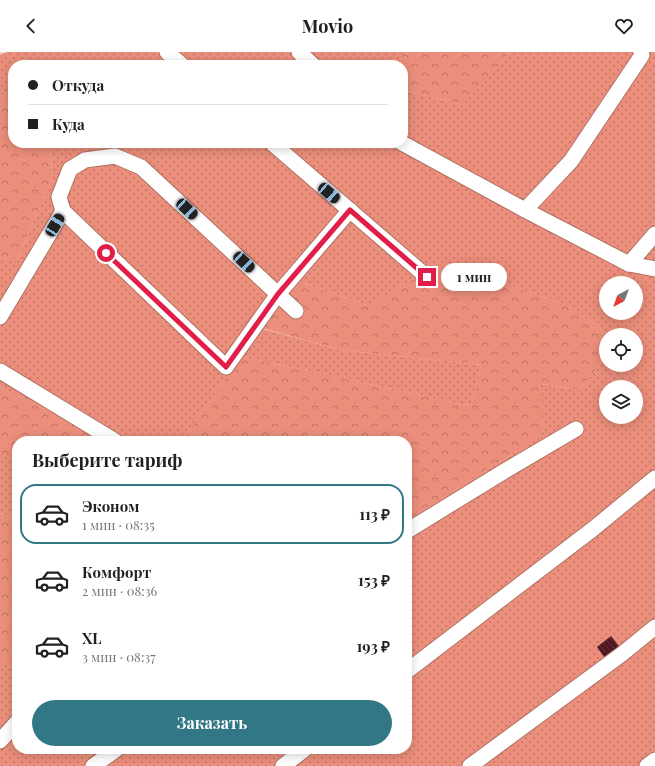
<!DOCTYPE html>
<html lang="ru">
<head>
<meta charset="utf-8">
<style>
	body { margin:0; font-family:"Playfair Display",serif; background:#f2f2f2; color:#202124; height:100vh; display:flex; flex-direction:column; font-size:15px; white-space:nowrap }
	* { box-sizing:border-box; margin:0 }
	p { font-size:13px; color:#757577 }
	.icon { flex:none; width:22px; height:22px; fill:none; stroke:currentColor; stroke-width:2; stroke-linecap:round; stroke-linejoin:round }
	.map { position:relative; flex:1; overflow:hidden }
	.details { position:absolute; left:12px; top:384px; width:400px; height:318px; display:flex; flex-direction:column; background:#fff; border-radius:16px; box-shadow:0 2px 10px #0003 }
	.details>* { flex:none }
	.guide { position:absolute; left:8px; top:8px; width:400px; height:88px; border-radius:16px; box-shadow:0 2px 10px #0003; display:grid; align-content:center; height:88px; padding:0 20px; background:#fff }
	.needle { width:26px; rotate:221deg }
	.tools { position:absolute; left:599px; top:224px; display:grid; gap:8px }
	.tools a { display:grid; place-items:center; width:44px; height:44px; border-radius:50%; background:#fff; box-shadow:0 2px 10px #0003; font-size:20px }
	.end { position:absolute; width:18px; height:18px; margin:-9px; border:5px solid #e11d48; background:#fff; box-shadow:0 0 0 2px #fff }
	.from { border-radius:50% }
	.bubble { position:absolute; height:28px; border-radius:14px; background:#fff; box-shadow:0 2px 10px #0003; font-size:13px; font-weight:700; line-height:28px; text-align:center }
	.car { position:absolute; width:12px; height:24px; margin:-12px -6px; border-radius:5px; box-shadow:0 0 3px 1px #0007; background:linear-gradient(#222 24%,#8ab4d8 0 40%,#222 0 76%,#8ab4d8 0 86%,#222 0) }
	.guide b { display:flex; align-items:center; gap:14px; height:38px; font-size:15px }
	.guide b+b { border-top:1px solid #e0e0e0 }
	.guide i { width:10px; height:10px; background:#202124 }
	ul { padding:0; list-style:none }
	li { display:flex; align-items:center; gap:12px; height:60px; margin:0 8px 6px; padding:0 12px; border:2px solid transparent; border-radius:16px }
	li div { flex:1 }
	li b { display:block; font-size:15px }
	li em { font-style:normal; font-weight:700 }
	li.selected { border-color:#327785 }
	li>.icon { width:36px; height:36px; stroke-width:1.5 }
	h2 { padding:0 20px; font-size:18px; line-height:48px }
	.action { display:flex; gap:8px; margin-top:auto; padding:8px 20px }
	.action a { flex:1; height:46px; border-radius:24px; background:#327785; color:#fff; font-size:16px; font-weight:700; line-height:46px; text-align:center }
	header { display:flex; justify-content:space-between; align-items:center; height:52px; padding:0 20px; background:#fff; font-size:18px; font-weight:700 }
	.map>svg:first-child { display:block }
	.forest { fill:url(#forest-crowns) }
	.garden { fill:url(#garden-dots); fill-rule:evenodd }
	.building { fill:url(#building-back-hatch) }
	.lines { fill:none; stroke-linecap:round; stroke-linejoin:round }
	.minor-casing { stroke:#b07163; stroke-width:17 }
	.minor { stroke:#fff; stroke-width:15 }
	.route { stroke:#e11d48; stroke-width:5 }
</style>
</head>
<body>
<header><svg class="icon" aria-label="back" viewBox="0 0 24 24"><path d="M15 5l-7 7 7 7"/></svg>Movio<svg class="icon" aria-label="heart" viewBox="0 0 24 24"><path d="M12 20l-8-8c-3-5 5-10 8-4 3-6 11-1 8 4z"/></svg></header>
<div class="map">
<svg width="655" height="714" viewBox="0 0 655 714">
	<defs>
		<pattern id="forest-crowns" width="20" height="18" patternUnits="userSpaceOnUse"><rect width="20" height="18" fill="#eb8e7b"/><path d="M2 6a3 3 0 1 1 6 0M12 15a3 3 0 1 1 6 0" fill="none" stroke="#c07465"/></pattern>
		<pattern id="garden-dots" width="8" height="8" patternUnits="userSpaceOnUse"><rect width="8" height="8" fill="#eb8e7b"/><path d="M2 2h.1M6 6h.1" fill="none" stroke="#c07465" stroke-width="1.8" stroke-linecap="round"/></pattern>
		<pattern id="building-back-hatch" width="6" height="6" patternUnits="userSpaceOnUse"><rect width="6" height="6" fill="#4f1822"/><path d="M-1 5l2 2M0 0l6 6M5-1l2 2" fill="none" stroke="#613139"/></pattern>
	</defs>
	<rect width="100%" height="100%" fill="#f8cec4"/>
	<g class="forest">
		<path d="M403 0H511L463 53 403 38V13H400Z"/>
		<path d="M13 38V91H49L53 125 16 211 0 205V43Z"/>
		<path d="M440 210 497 228 573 256 609 283H606V305L580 338 542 332 544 382 407 469V389H314L310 383 304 389H192L184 386 240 304 471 354 481 313 340 298 255 274 285 224 369 254Z"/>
		<path d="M0 336 114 389H17V409L0 401Z"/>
		<path d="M0 461 17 467V619L0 609Z"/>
	</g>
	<g class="garden">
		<path d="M7 0H403L400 13H13V38L0 43V3Z"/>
		<path d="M511 0H655V714H0V609L17 619V697H407V469L544 382 541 332 580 338 606 305V313H636V283H609L573 256 497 228 440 210 369 254 285 224 256 275 340 298 481 313 471 354 240 304 184 386 192 389H114L0 336V205L16 211 53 125 49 91H403V38L463 53ZM606 231H636V261H606ZM606 335H636V365H606Z"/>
		<path d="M0 401 17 409V467L0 461Z"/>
	</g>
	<path class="building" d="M611 584 622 598 607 609 597 595Z"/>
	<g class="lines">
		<g class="minor-casing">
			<g id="minor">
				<path d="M167 0 182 13"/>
				<path d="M299 0 313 13"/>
				<path d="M272 91 427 225"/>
				<path d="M402 91 525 158 629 212 655 217"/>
				<path d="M525 158 571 109 642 3 641 0"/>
				<path d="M63 159 59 145 70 117 85 108 115 104 141 115 296 259"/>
				<path d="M629 212 655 182"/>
				<path d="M0 265 63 159 226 315 278 242 350 158"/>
				<path d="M0 319 115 389"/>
				<path d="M407 479 503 420 576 377"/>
				<path d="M407 619 593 477 655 426"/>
				<path d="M0 689 17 670"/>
				<path d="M93 714 117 697"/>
				<path d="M283 714 305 697"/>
				<path d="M470 714 622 602 655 575"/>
				<path d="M647 714 655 708"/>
			</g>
		</g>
		<use href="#minor" class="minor"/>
	</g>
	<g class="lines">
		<path class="route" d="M106 201 226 315 278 242 350 158 427 225"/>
	</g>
</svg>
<div class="tools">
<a><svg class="needle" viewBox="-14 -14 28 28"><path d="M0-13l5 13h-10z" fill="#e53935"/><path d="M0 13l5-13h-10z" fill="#757577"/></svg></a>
<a><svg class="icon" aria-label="locate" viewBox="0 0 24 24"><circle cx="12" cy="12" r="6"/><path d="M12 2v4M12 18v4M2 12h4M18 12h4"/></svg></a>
<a><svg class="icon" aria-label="layers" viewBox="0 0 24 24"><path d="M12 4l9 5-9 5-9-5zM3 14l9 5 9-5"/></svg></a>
</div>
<i class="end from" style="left:106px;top:201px"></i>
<i class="end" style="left:427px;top:225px"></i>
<div class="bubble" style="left:441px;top:211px;width:66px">1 мин</div>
<i class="car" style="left:329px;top:141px;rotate:131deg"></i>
<i class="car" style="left:187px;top:157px;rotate:133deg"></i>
<i class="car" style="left:55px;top:173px;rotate:31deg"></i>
<i class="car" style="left:244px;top:210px;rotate:133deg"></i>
<div class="guide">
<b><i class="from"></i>Откуда</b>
<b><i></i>Куда</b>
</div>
<section class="details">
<h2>Выберите тариф</h2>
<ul>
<li class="selected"><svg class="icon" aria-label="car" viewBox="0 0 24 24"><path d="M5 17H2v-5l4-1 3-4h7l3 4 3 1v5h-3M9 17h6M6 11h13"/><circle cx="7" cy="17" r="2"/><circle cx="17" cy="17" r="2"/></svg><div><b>Эконом</b><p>1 мин · 08:35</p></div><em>113 ₽</em></li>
<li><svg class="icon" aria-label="car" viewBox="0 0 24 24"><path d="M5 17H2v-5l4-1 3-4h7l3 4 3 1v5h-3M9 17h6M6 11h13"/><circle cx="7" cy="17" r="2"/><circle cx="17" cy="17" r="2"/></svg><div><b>Комфорт</b><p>2 мин · 08:36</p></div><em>153 ₽</em></li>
<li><svg class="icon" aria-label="car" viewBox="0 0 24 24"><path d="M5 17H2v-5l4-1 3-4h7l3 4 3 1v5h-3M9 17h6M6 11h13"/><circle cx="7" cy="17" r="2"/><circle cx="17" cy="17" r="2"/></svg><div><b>XL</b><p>3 мин · 08:37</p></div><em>193 ₽</em></li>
</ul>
<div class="action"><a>Заказать</a></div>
</section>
</div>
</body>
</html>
